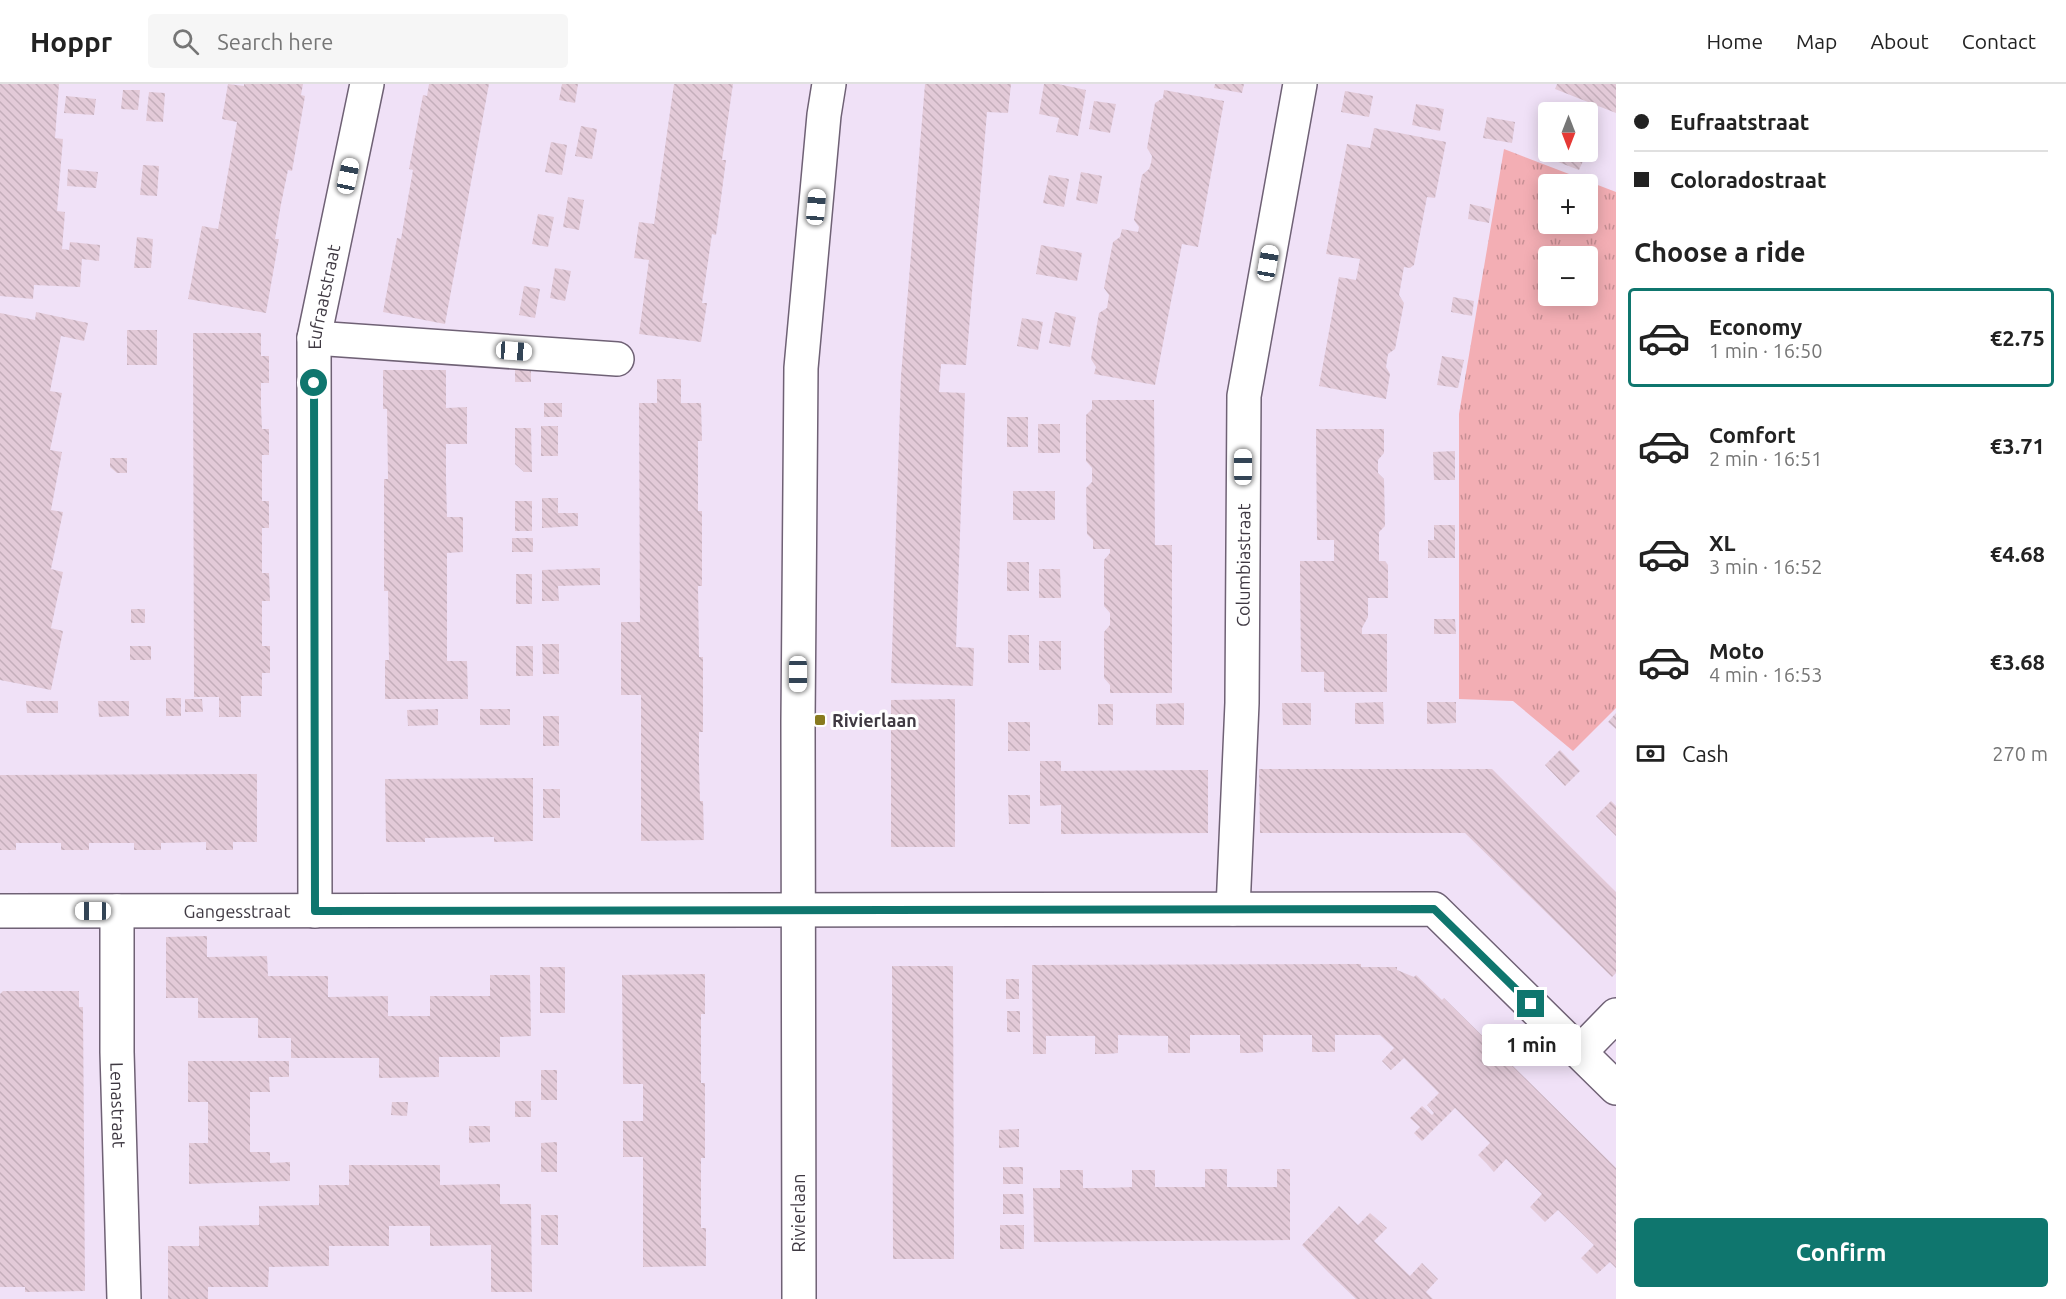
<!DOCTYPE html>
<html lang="en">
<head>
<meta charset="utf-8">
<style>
	body { margin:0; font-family:Ubuntu,sans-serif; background:#f6f6f6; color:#222; height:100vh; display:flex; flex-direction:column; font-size:22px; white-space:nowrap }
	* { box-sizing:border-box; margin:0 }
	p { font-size:20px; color:#767676 }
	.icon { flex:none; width:33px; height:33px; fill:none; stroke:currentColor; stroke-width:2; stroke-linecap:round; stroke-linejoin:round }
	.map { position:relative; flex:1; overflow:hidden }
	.details { display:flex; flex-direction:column; background:#fff; width:450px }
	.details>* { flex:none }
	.top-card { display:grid; align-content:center; height:132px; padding:0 18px; background:#fff }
	.needle { width:39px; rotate:180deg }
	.controls { position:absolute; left:1538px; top:18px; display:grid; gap:12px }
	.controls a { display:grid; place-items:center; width:60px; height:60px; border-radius:6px; background:#fff; box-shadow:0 3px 15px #0003; font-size:30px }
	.end { position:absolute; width:27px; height:27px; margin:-14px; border:8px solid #0f766e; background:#fff; box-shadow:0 0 0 3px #fff }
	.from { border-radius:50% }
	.bubble { position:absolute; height:42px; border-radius:6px; background:#fff; box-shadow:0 3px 15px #0003; font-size:20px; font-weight:700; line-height:42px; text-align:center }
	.car { position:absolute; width:18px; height:36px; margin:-18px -9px; border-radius:8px; box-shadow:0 0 4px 2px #0007; background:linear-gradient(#fff 24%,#345 0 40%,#fff 0 76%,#345 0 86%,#fff 0) }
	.top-card b { display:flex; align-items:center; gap:21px; height:57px; font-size:22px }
	.top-card b+b { border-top:2px solid #e0e0e0 }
	.top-card i { width:15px; height:15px; background:#222 }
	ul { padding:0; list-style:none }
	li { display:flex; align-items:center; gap:18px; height:99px; margin:0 12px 9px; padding:0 6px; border:3px solid transparent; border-radius:6px }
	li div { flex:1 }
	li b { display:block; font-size:22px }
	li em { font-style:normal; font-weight:700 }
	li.on { border-color:#0f766e }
	li>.icon { width:54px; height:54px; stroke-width:1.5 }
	h2 { padding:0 18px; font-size:27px; line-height:72px }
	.pay { display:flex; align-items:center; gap:15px; height:66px; padding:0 18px; font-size:22px }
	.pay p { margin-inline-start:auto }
	.action { display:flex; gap:12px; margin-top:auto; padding:12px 18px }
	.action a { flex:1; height:69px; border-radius:6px; background:#0f766e; color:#fff; font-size:24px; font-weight:700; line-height:69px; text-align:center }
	header { display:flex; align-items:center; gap:36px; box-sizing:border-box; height:84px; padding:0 30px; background:#fff; border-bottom:2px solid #e0e0e0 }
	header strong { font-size:28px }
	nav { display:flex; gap:33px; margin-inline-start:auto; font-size:21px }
	.search { width:420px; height:54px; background:#f6f6f6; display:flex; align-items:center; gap:15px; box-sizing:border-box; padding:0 21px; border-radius:6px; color:#767676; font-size:22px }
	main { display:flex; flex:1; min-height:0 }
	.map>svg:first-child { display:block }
	.park { fill:url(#park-tufts); fill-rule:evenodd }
	.building { fill:url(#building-back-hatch) }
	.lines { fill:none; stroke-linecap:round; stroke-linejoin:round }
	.minor-casing { stroke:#6f6175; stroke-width:36 }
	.tertiary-casing { stroke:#6f6175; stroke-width:36 }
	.minor { stroke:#fff; stroke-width:33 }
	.tertiary { stroke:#fff; stroke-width:33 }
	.route { stroke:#0f766e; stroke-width:8 }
	.poi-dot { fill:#887a1f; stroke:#fff; stroke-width:2 }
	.labels { text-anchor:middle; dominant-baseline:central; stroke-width:6; stroke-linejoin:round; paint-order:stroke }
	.street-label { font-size:18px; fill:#3f3942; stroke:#fff }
	.poi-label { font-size:18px; font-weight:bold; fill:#3f3942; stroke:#fff; text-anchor:start }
</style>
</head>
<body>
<header>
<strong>Hoppr</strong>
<div class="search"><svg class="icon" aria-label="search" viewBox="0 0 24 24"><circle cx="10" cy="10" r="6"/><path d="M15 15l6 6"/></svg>Search here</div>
<nav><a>Home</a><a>Map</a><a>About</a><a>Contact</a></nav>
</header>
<main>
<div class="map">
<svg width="1616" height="1215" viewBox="0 0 1616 1215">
	<defs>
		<pattern id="park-tufts" width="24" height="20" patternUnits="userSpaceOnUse" patternTransform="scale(1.5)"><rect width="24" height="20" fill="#f3aeb4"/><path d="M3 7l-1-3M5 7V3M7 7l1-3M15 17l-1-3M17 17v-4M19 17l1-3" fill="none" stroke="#c68f94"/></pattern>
		<pattern id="building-back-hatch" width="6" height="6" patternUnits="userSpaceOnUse" patternTransform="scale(1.5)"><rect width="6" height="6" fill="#e3cad8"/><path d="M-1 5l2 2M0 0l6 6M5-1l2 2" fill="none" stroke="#c4aebb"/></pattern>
	</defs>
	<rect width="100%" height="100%" fill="#f0e1f7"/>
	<path class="park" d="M1504 65 1616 108V624L1573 667 1513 617 1459 615V330ZM1548 100H1587V140H1548ZM1548 172H1587V212H1548Z"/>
	<g class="building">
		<path d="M0 0H59L55 54 63 55 57 127 65 128 62 165 69 166 70 158 100 161 99 177 82 175 80 203 34 201 33 215 0 212Z"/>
		<path d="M228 0 244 2V0H303L301 11 305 12 292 87 288 86 281 120 275 155H279L266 229 188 215 202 142 218 145 237 38 222 35Z"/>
		<path d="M429 0H489L445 240 383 228 397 154 401 155 407 120 413 86 409 85 423 11 427 12Z"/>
		<path d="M562 0H578L575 19 559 16Z"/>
		<path d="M674 0H733L722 76H726L721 114 716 151 712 150 702 219H707L701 258 639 250 649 176 634 174 639 138 654 140Z"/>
		<path d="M925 0H1011L1008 29 987 28 966 281 941 280 939 308 965 309 956 563 974 564 973 602 891 599 901 292Z"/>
		<path d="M1044 0H1058L1086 6 1078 52 1056 48 1059 34 1039 30Z"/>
		<path d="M1215 0H1244L1242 9 1214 4Z"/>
		<path d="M1557 0H1616V29L1555 5Z"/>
		<path d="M123 6H140L138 26 121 25Z"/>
		<path d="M1164 6 1224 17 1198 163 1182 160 1155 301 1094 290 1096 283 1091 275 1099 229 1107 224 1109 211 1104 204 1113 158 1120 153 1122 145 1138 148 1139 143 1134 136 1142 91 1149 85 1151 79 1152 72 1147 64 1155 19 1163 14Z"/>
		<path d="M1345 7 1373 12 1369 33 1341 28Z"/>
		<path d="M149 8 165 9 163 38 146 37Z"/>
		<path d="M66 12 96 15 94 31 64 29Z"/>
		<path d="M1094 17 1116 20 1110 49 1089 45Z"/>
		<path d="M1416 20 1444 25 1440 47 1412 41Z"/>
		<path d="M1487 33 1515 38 1512 59 1483 54Z"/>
		<path d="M581 42 597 45 592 75 575 72Z"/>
		<path d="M1374 44 1446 58 1435 114 1427 113 1414 181 1410 184 1404 183 1399 211 1404 219 1395 265 1388 270 1386 283 1390 290 1386 315 1319 302 1339 193 1356 196 1360 175 1326 170 1347 60 1370 64Z"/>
		<path d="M551 58 567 61 562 91 545 88Z"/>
		<path d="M1556 68H1587L1579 86 1553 76Z"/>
		<path d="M143 81 159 82 157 112 140 111Z"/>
		<path d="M68 85 98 88 96 104 67 102Z"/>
		<path d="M1081 88 1102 92 1097 120 1076 116Z"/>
		<path d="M1049 91 1069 95 1064 123 1043 119Z"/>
		<path d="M568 113 584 116 579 146 563 143Z"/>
		<path d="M1470 120 1491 125 1489 139 1468 135Z"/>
		<path d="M538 130 554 133 548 163 532 160Z"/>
		<path d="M137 153 153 155 151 184H134Z"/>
		<path d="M1041 161 1082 169 1077 197 1036 190Z"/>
		<path d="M555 184 571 187 565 217 550 214Z"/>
		<path d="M524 202 540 205 535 234 519 231Z"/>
		<path d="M1453 213 1474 217 1472 232 1451 228Z"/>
		<path d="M36 228 88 239 84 257 61 252 50 307 62 309 50 366 62 368 51 426 63 428 51 485 63 488 51 544 63 547 51 606 0 596V229L35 236Z"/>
		<path d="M1055 228 1076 233 1070 263 1049 259Z"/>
		<path d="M1022 234 1043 238 1038 266 1017 262Z"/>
		<rect x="127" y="246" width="30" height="35"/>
		<path d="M193 249H261V272H269V299H261V322L262 345H269V371H262V417H269V444H262V489H269L270 517H262V562H270V589H262V612H241V633H219V613H194Z"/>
		<path d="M1442 272 1464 276 1458 304 1437 301Z"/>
		<rect x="515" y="282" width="16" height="16"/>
		<path d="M383 286H446V324L467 323V360H446V396L447 433H463V468L447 469V577H467L468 615H385V576H389L388 507H384V395H388L387 325H383Z"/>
		<path d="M657 295H681V319H701L702 357H698V427H702V502H698L699 573H703V648H699V682L700 717H703L704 756 641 757V611H621V538H640L639 319H657Z"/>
		<path d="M1092 316H1154L1155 461H1172V609H1110V601L1104 594V548L1110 541V529L1104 522V476L1110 469V465H1093V456L1087 450 1086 404 1092 398V384L1086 377V331L1092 325Z"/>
		<rect x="544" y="319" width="18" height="14"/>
		<rect x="1007" y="333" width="21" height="30"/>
		<rect x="1038" y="340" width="22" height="29"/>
		<rect x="541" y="342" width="17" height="30"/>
		<path d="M515 344H531L532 388H524L515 380Z"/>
		<path d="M1316 345H1384V369L1378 376V389L1384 395 1385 442 1379 448V477H1385L1388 481V514H1368V533L1362 544V550H1387V608H1324V588H1301L1300 477H1334V456H1317Z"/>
		<path d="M1455 367V396H1434L1433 368Z"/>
		<path d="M110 374H127V389H117L110 383Z"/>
		<rect x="1013" y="407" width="42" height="29"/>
		<path d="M542 414H558V429H578V442L542 444Z"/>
		<rect x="515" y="417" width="17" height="30"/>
		<path d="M1434 441H1455V474H1428V456H1434Z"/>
		<rect x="512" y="454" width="21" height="14"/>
		<rect x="1007" y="478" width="22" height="29"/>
		<path d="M600 484V501L558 502 559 517H542V486Z"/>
		<path d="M1039 485H1060L1061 514H1039Z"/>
		<rect x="516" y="490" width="16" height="30"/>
		<rect x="131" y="525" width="14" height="14"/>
		<path d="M1434 535H1455L1456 550H1434Z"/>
		<rect x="1008" y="551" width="21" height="28"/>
		<rect x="1039" y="557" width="22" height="29"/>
		<path d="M542 560H559V590H543Z"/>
		<rect x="130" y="562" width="21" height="14"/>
		<rect x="516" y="562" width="17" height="30"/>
		<rect x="166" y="614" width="15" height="18"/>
		<path d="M185 615H202L203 628H185Z"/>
		<path d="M955 615V763H891V616Z"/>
		<path d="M26 617H58V629H27Z"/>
		<path d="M98 617H129V632L99 633Z"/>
		<path d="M1383 618 1384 640H1355V619Z"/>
		<path d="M1427 618H1456V639L1427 640Z"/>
		<path d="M1184 619V641H1156V620Z"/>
		<path d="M1282 619H1311V641H1283Z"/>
		<rect x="1098" y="620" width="15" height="21"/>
		<path d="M438 625V641L408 642 407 626Z"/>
		<rect x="480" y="625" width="30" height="16"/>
		<path d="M1616 629V645L1608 638Z"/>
		<rect x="543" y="632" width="16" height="30"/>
		<rect x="1008" y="638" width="22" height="29"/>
		<path d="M1560 666 1580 687 1565 702 1545 681Z"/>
		<path d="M1040 677H1061V687L1208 686V749L1061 750V721L1040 722Z"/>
		<path d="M1259 685H1492L1616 808V889L1612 893 1465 749H1260Z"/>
		<path d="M257 690V758H233V766H206V758L161 759V766H134V759H89V766H61V759H16V766H0V691Z"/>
		<path d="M533 694V757L494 758V753L425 754V758H386L385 695Z"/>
		<rect x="543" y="705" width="17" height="29"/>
		<path d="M1008 711H1030V740H1009Z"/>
		<path d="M1611 717 1616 722V752L1596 732Z"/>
		<path d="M207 852V873L267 872 268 892H328V913L388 912V932H430V912H490V891H530L531 952 500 953V973H439V993L379 994V974H291V954H258V934H198V914H166V853Z"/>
		<path d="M1361 880V883H1397V886L1414 893 1416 891 1442 916 1444 914 1616 1084V1184L1610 1178 1597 1190 1581 1174 1594 1161 1558 1126 1545 1138 1530 1123 1542 1110 1506 1075 1494 1088 1486 1079 1478 1071 1490 1059 1455 1024 1422 1057 1414 1049 1420 1043 1410 1034 1422 1022 1432 1031 1434 1029 1427 1021 1439 1009 1404 974 1391 986 1382 977 1394 964 1380 951H1335V968H1312V951H1263V968L1251 969H1240V951H1190V969H1168V952L1118 951V969L1107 970H1095V952H1046V970H1033L1032 881Z"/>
		<path d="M892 882H953L954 1175H893Z"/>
		<rect x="540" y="883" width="25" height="46"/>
		<path d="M705 890V930H701V999H705V1074H701V1144H706V1182L643 1183V1073H623V1037H643V1000H623L622 891Z"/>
		<rect x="1006" y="895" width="13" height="20"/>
		<path d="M3 907H79V923H83L85 1207 25 1208V1203H0V910Z"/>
		<rect x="1007" y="927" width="13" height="21"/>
		<path d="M188 977H289V993H269L270 1008H250V1068H270V1079L290 1078V1097L189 1100V1059H208V1018H188Z"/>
		<rect x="541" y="986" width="16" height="30"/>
		<rect x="515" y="1017" width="16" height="16"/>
		<path d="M392 1018H408L407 1032 391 1031Z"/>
		<path d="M469 1042H490V1058L469 1059Z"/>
		<path d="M1019 1045V1063L999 1064V1046Z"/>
		<path d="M557 1058V1088H541V1059Z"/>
		<path d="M349 1081H440V1101L500 1100V1120H531L532 1208H491V1161L430 1162V1142H389V1162H329V1182L269 1183 268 1203H208V1215H168V1162H199V1142L259 1141V1122L319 1121V1101H349Z"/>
		<rect x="1003" y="1083" width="20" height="17"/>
		<path d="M1205 1085H1227V1103H1277V1085H1290V1156L1034 1158 1033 1104H1060V1086H1083V1104H1107L1132 1103V1086H1155V1103H1205Z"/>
		<path d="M1003 1110H1023L1024 1130H1003Z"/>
		<path d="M1339 1122 1358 1141 1370 1129 1387 1144 1374 1157 1410 1192 1422 1179 1438 1195 1426 1208 1433 1215H1356L1328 1188 1302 1161Z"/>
		<rect x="541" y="1131" width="17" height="30"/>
		<rect x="1000" y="1141" width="24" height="24"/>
	</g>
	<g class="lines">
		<g class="minor-casing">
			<g id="minor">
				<path d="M314 254 617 275"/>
				<path id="s1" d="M1233 825 1242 619 1244 312 1300 0"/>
				<path id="s2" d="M0 827 1434 825 1616 1004"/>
				<path id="s3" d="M117 827V968L124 1215"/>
				<path id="s4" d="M315 827 314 254 367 0"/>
				<path d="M1580 968 1616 931"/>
			</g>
		</g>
		<g class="tertiary-casing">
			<path id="tertiary" d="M799 1215 798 637 801 284 824 31 829 0"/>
		</g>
		<use href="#minor" class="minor"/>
		<use href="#tertiary" class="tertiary"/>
	</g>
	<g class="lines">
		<path class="route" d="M314 299 315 827 1434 825 1531 920"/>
	</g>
	<rect class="poi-dot" x="814" y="630" width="12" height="12" rx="3"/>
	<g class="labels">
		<g class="street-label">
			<text stroke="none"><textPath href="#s4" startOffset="615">Eufraatstraat</textPath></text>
			<text stroke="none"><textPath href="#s1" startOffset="344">Columbiastraat</textPath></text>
			<text stroke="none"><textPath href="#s2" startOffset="237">Gangesstraat</textPath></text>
			<text stroke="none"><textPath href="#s3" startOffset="194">Lenastraat</textPath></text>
			<text transform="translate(798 1129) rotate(-90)">Rivierlaan</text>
		</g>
		<g class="poi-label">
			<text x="832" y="636">Rivierlaan</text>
		</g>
	</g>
</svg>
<div class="controls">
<a><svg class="needle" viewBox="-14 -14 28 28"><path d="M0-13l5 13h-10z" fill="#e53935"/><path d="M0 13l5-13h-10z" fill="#767676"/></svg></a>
<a>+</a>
<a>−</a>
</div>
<i class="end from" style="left:314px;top:299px"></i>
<i class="end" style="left:1531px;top:920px"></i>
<div class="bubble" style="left:1482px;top:940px;width:99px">1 min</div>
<i class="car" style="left:348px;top:92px;rotate:12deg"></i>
<i class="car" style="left:816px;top:123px;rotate:5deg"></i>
<i class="car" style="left:1268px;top:179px;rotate:10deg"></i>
<i class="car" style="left:514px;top:267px;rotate:94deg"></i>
<i class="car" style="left:1243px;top:383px;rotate:0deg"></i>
<i class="car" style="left:798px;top:590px;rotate:180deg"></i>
<i class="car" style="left:93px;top:827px;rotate:270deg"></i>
</div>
<section class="details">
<div class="top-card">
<b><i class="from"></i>Eufraatstraat</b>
<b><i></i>Coloradostraat</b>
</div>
<h2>Choose a ride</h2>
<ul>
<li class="on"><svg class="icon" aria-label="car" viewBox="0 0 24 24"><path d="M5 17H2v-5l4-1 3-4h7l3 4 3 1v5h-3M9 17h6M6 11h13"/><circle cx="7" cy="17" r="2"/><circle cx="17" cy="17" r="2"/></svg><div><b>Economy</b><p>1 min · 16:50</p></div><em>€2.75</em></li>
<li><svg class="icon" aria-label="car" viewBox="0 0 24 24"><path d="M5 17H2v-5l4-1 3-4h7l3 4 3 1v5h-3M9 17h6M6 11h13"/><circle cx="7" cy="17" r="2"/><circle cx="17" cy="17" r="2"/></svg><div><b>Comfort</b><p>2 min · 16:51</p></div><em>€3.71</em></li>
<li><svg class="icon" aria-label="car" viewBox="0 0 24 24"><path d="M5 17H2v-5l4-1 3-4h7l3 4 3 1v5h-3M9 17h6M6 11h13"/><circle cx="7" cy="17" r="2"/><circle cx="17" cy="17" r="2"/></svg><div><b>XL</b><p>3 min · 16:52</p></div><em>€4.68</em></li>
<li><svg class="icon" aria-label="car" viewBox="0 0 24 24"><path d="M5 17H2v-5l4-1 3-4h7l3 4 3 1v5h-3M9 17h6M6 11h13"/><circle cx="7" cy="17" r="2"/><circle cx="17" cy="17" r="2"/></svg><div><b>Moto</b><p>4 min · 16:53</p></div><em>€3.68</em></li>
</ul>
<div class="pay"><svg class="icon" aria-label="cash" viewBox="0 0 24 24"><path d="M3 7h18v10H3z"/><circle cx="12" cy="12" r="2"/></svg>Cash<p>270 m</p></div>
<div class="action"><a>Confirm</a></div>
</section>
</main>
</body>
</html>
